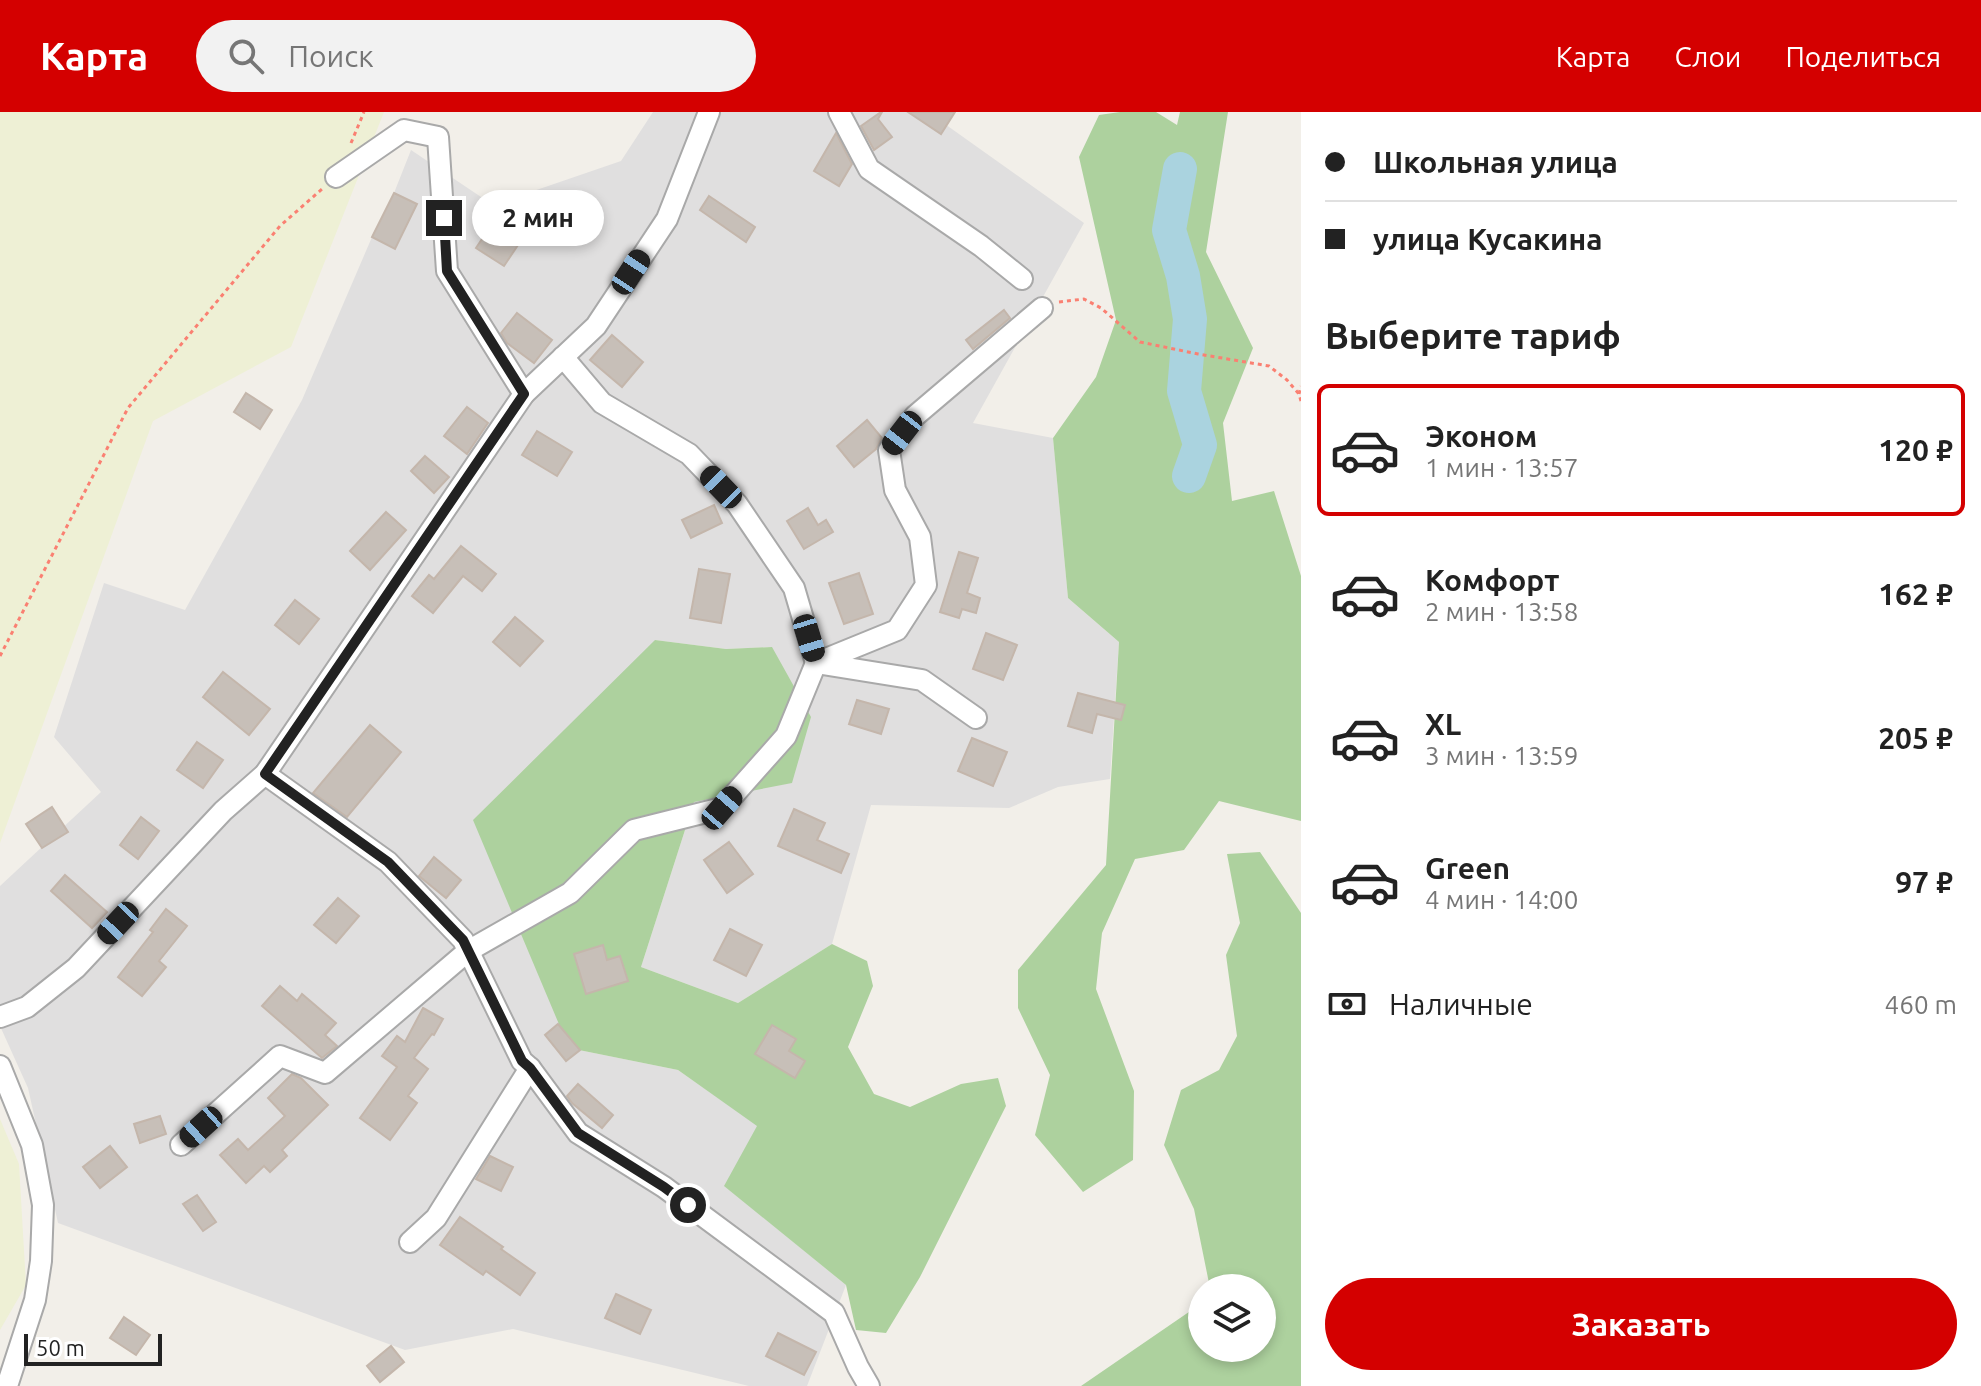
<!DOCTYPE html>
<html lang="ru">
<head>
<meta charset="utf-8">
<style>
	body { margin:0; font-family:Ubuntu,sans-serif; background:#f2f2f2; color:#222; height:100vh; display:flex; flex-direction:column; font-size:30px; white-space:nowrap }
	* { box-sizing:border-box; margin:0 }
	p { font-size:26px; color:#767676 }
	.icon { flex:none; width:44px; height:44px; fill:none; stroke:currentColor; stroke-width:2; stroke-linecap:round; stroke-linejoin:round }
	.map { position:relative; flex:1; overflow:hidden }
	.panel { display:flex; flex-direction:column; background:#fff; width:680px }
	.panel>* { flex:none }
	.guide { display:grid; align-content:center; height:176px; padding:0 24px; background:#fff }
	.buttons { position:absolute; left:1188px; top:1162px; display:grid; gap:16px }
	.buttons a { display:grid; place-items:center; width:88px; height:88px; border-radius:50%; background:#fff; box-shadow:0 4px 12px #0003; font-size:40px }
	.scale { position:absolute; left:24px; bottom:20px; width:138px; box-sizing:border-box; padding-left:8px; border:4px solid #222; border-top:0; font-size:22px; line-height:28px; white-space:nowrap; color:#222; -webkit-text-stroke:6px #fff; paint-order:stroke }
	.end { position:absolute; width:36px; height:36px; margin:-18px; border:10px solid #222; background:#fff; box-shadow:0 0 0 4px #fff }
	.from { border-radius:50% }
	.bubble { position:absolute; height:56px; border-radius:28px; background:#fff; box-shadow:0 4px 12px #0003; font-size:26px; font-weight:700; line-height:56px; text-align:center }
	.car { position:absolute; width:24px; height:48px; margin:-24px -12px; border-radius:10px; box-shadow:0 0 6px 2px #0007; background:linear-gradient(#222 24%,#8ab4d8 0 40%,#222 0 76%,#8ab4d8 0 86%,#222 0) }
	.guide b { display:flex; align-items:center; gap:28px; height:76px; font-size:30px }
	.guide b+b { border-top:2px solid #e0e0e0 }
	.guide i { width:20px; height:20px; background:#222 }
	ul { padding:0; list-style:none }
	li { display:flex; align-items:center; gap:24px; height:132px; margin:0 16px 12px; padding:0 8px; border:4px solid transparent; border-radius:12px }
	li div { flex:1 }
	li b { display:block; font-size:30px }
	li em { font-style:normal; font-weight:700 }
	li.current { border-color:#d40000 }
	li>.icon { width:72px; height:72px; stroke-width:1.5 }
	h2 { padding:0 24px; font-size:36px; line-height:96px }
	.pay { display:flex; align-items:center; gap:20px; height:88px; padding:0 24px; font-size:30px }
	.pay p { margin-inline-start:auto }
	.primary-button { display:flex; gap:16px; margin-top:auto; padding:16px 24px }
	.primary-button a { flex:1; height:92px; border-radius:48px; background:#d40000; color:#fff; font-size:32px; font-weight:700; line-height:92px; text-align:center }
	header { display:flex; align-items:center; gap:48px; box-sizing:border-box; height:112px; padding:0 40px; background:#d40000; color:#fff }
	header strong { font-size:38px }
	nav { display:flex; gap:44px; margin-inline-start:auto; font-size:28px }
	.search { width:560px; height:72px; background:#f2f2f2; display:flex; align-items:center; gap:20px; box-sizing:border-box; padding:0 28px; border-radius:44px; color:#767676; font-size:30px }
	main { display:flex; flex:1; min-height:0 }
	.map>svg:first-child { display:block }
	.residential { fill:#e0dfdf }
	.farmland { fill:#eef0d5 }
	.forest { fill:#add19e }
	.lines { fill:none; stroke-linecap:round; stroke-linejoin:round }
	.river { stroke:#aad3df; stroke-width:34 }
	.building { fill:#c7bfb8; stroke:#c4b6ab; stroke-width:2 }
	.street-casing { stroke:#a9a9a9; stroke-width:24 }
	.path { stroke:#fa8072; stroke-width:3; stroke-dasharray:4 4; stroke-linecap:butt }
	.street { stroke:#fff; stroke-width:20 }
	.route { stroke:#222; stroke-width:10 }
</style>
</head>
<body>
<header>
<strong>Карта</strong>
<div class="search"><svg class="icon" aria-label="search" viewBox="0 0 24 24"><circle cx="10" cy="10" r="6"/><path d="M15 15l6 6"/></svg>Поиск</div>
<nav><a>Карта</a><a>Слои</a><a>Поделиться</a></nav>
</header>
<main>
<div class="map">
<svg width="1301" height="1274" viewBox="0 0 1301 1274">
	<rect width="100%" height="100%" fill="#f2efe9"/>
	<path class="residential" d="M653 0H928L1084 111 973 311 1053 326 1068 486 1119 530 1110 667 1058 675 1009 696 871 693 832 832 738 891 641 855 694 690 772 535 726 537 655 528 569 936 678 958 758 1014 725 1074 846 1173 807 1274H749L513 1217 405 1238 58 1111 28 976 0 914V774L101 680 54 625 104 471 185 498 302 288 372 125 394 81 411 38 493 93 621 49Z"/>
	<g class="farmland">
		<path d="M0 0H384L291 235 153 309 0 731Z"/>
		<path d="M0 1007 19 1052 26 1173 0 1218Z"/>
	</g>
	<g class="forest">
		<path d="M1120 0H1156L1177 13 1180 0H1228L1206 140 1253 236 1223 311 1232 389 1274 379 1301 464V709L1219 689 1184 738 1135 747 1102 821 1096 877 1134 979 1133 1048 1083 1080 1035 1023 1050 963 1018 896V858L1106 753 1119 530 1068 486 1053 326 1096 265 1116 208 1079 45 1099 3Z"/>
		<path d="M655 528 726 537 772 535 811 605 792 671 694 690 641 855 738 891 832 832 867 849 873 874 848 935 874 982 910 995 961 972 998 966 1006 994 920 1165 886 1221 856 1218 846 1173 724 1074 757 1014 678 958 569 936 473 708Z"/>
		<path d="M1260 740 1301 801V1274H1081L1202 1191V1236H1262V1176H1210L1194 1097 1164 1033 1181 978 1219 958 1237 924 1226 843 1240 811 1227 742Z"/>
	</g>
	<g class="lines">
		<path class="river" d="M1180 57 1169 118 1183 164 1190 207 1184 279 1200 333 1189 364"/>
	</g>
	<g class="building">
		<path d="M881 0H882L878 7 892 25 874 38 861 14Z"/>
		<path d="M908 0H955L941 22Z"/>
		<path d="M836 21 852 52 839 74 814 59Z"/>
		<path d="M394 81 417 92 395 137 372 125Z"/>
		<path d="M709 84 755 115 746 130 700 98Z"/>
		<path d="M492 112 520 130 504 154 476 136Z"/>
		<path d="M1004 198 1010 206 973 237 966 228Z"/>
		<path d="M517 201 552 228 534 251 507 231 501 221Z"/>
		<path d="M612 223 643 250 622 275 590 248Z"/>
		<path d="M246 281 272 298 260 317 234 300Z"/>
		<path d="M467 295 488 311 467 342 444 324Z"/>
		<path d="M867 308 882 326 876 337 854 355 837 334Z"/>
		<path d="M537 319 572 340 557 364 522 343Z"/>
		<path d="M425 344 449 365 434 381 411 359Z"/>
		<path d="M714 393 722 411 691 426 682 408Z"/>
		<path d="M808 396 818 413 826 408 833 420 804 437 787 409Z"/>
		<path d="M386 400 406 418 370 458 350 439Z"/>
		<path d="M461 434 496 462 482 479 463 464 433 501 412 484 429 463 434 467Z"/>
		<path d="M959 440 978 446 967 481 980 486 976 501 962 497 959 506 940 500Z"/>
		<path d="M699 457 730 462 721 511 690 506Z"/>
		<path d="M859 461 873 502 844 512 829 471Z"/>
		<path d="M295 488 319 507 299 532 275 513Z"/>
		<path d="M515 505 543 529 520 554 493 530Z"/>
		<path d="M986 521 1017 533 1003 568 973 557Z"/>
		<path d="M223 560 270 597 249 623 203 585Z"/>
		<path d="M1078 581 1125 593 1121 608 1097 602 1092 621 1068 614Z"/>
		<path d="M857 588 889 597 881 622 849 612Z"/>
		<path d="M370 613 401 640 347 705 313 681Z"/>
		<path d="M972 626 1007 640 993 674 958 659Z"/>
		<path d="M197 630 223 648 203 676 177 658Z"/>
		<path d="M52 695 68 720 42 736 26 712Z"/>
		<path d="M794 697 825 711 817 728 849 742 841 761 778 734Z"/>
		<path d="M141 705 159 719 138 747 120 733Z"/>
		<path d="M729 730 753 762 727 781 704 748Z"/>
		<path d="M434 745 461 768 446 786 419 764Z"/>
		<path d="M65 763 107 800 92 816 51 779Z"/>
		<path d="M338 786 359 804 336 831 314 813Z"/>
		<path d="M166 797 187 814 159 849 166 855 142 884 118 865 153 820 150 818Z"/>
		<path d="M730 817 762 833 746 864 714 848Z"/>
		<path d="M603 833 607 848 620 844 628 869 586 882 574 842Z"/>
		<path d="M280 874 297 889 302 882 336 911 325 923 337 934 322 946 262 894Z"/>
		<path d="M423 896 443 907 434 923 432 922 414 946 428 957 408 984 417 991 390 1028 360 1006 397 955 382 944 397 924 405 930Z"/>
		<path d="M558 912 580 938 566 949 545 923Z"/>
		<path d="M772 913 796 927 789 939 805 949 795 966 755 942Z"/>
		<path d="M292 962 301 966 328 993 282 1038 287 1044 270 1060 264 1054 246 1071 220 1043 238 1027 248 1038 285 1004 268 986Z"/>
		<path d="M578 972 613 1003 602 1016 572 991 567 984Z"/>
		<path d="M160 1004 166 1022 140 1031 134 1012Z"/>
		<path d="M110 1034 127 1055 100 1076 83 1055Z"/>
		<path d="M490 1044 513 1055 501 1079 476 1067Z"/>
		<path d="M197 1083 216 1110 203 1119 183 1092Z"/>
		<path d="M460 1105 503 1135 501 1137 535 1161 520 1183 486 1159 483 1163 440 1133Z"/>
		<path d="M616 1182 651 1198 640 1222 605 1206Z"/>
		<path d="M124 1205 150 1223 136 1243 110 1226Z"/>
		<path d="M778 1221 816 1240 804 1263 766 1244Z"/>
		<path d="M391 1234 404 1250 380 1270 367 1254Z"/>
	</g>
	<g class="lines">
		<g class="street-casing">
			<g id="street">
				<path d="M839 0 869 57 981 134 1022 167"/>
				<path d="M336 65 404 18 438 25 447 159 524 282"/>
				<path d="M563 245 602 291 689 342 737 392 794 476 816 551 922 568 976 606"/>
				<path d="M265 662 388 750 463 828 522 949 530 956 578 1021 664 1075 834 1201 858 1255 869 1274"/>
				<path d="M0 905 27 895 76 856 223 699 265 662 524 282 596 214 667 107 709 0"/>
				<path d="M0 954 32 1033 43 1093 41 1149 35 1188 7 1274"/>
				<path d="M181 1033 280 944 325 961 468 839 570 781 634 718 722 696 786 624 816 551 897 518 926 473 920 425 895 378 889 338 915 304 1042 196"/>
				<path d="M410 1130 436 1106 530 956"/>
			</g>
		</g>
		<g class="path">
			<path d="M351 31 364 0"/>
			<path d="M1059 190 1084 187 1101 196 1140 230 1198 242 1269 254 1287 268 1299 282 1301 289"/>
			<path d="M1299 282 1301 274"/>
			<path d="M0 544 128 296 280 114 322 77"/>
		</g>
		<use href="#street" class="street"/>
	</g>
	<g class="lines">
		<path class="route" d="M444 106 447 159 524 282 265 662 388 750 463 828 522 949 530 956 578 1021 664 1075 688 1093"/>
	</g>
</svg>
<div class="buttons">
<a><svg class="icon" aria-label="layers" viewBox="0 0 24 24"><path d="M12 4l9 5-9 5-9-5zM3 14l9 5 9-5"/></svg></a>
</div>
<div class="scale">50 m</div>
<i class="end from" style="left:688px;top:1093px"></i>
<i class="end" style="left:444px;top:106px"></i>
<div class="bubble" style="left:472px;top:78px;width:132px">2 мин</div>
<i class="car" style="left:631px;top:160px;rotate:33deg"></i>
<i class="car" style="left:902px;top:321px;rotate:218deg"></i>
<i class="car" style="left:721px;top:375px;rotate:316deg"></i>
<i class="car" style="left:809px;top:526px;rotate:163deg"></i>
<i class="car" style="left:722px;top:696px;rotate:41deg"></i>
<i class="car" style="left:118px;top:811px;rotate:223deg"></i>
<i class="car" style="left:201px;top:1015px;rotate:228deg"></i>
</div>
<section class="panel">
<div class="guide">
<b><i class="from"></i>Школьная улица</b>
<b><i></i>улица Кусакина</b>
</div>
<h2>Выберите тариф</h2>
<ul>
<li class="current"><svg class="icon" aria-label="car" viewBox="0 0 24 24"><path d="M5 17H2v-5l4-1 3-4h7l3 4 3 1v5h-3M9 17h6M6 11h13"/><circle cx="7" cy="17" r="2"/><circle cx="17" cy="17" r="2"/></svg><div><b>Эконом</b><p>1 мин · 13:57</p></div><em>120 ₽</em></li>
<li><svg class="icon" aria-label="car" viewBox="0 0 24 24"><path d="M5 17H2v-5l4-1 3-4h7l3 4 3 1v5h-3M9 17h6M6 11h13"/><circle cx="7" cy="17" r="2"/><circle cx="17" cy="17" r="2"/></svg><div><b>Комфорт</b><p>2 мин · 13:58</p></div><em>162 ₽</em></li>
<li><svg class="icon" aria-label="car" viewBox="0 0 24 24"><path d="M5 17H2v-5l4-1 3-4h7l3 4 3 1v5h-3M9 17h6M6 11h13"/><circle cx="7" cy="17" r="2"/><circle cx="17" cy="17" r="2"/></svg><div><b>XL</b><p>3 мин · 13:59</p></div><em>205 ₽</em></li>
<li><svg class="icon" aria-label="car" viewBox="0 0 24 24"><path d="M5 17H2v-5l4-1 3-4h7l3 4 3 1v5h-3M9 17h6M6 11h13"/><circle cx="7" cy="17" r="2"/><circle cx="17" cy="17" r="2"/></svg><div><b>Green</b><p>4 мин · 14:00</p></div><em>97 ₽</em></li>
</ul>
<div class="pay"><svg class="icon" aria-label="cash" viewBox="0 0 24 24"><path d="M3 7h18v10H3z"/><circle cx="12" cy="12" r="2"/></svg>Наличные<p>460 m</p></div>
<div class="primary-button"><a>Заказать</a></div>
</section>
</main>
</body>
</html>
